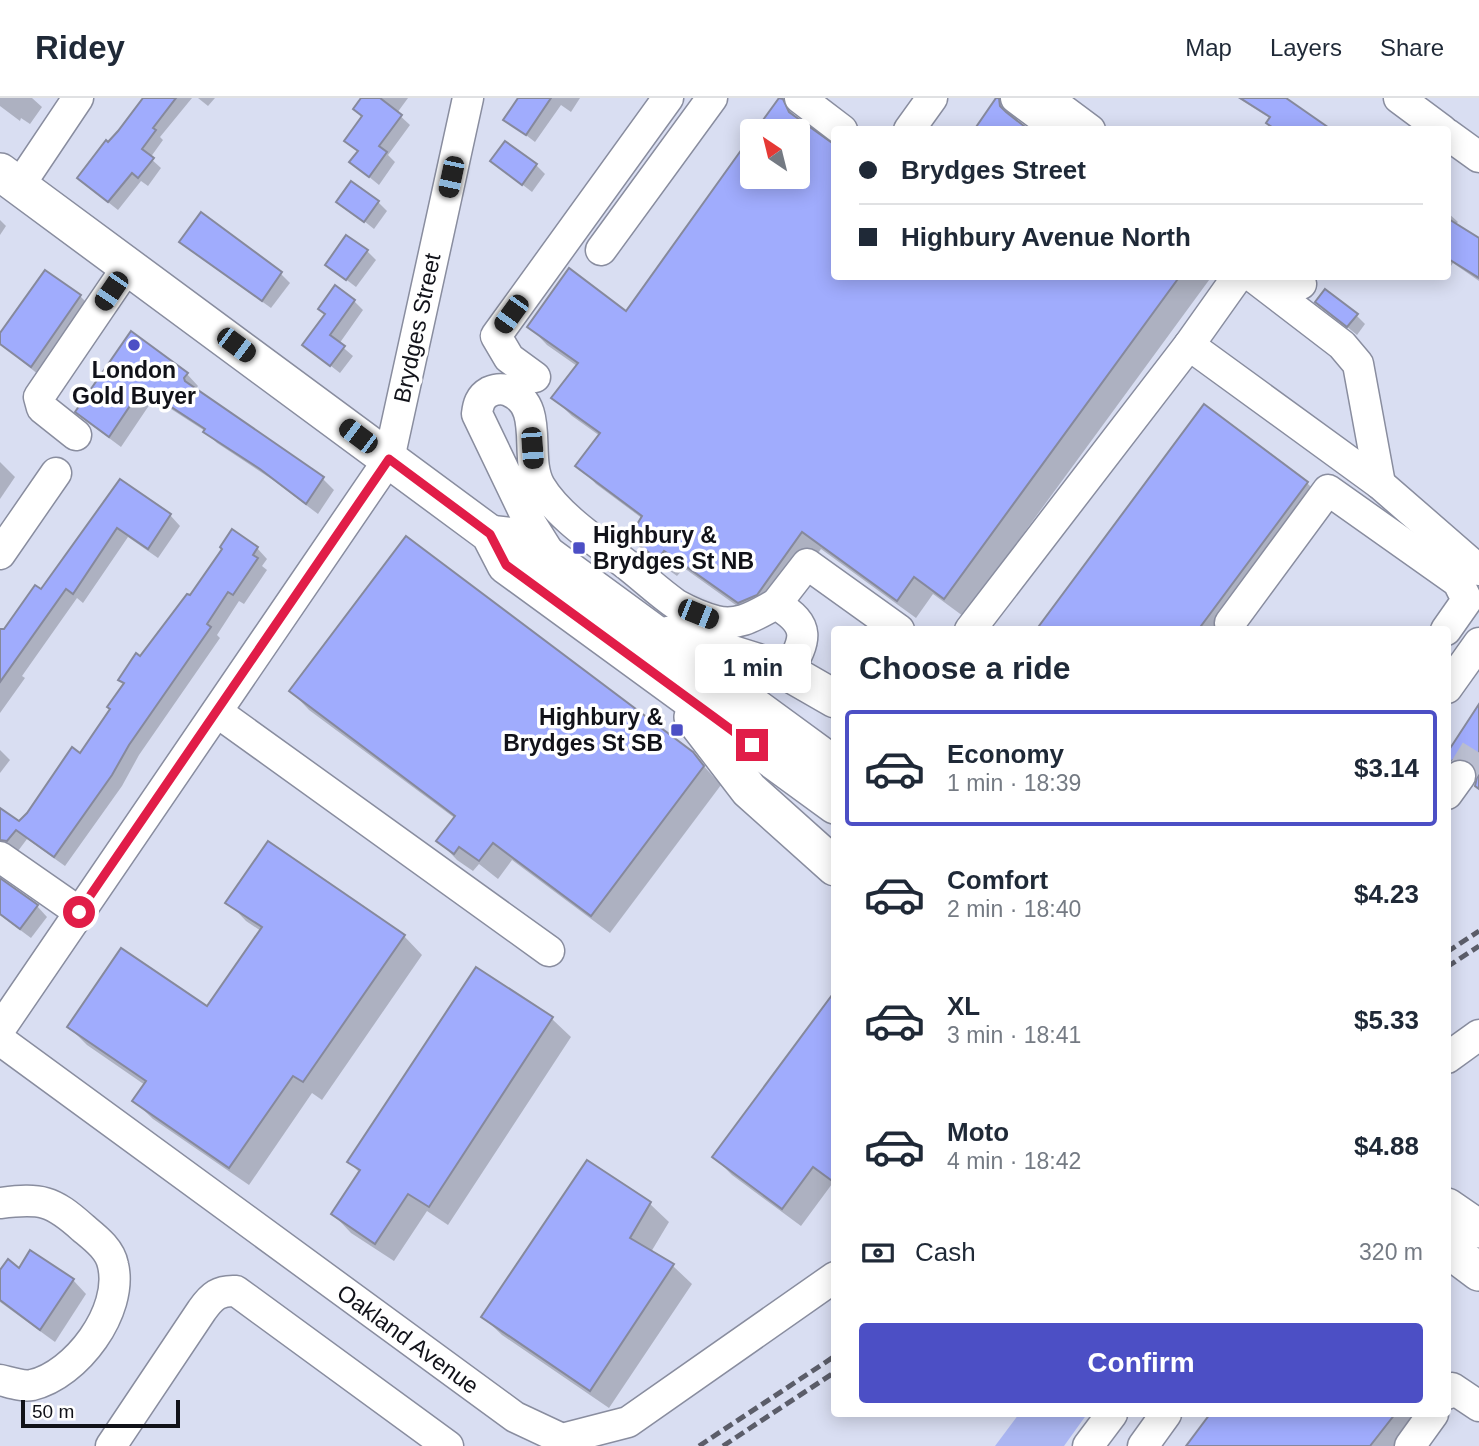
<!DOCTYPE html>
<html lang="en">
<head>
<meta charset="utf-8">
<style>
	body { margin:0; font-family:Arial,sans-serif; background:#f2f2f3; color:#1f2937; height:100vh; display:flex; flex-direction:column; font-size:26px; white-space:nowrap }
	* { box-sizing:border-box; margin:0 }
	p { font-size:23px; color:#747a83 }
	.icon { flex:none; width:38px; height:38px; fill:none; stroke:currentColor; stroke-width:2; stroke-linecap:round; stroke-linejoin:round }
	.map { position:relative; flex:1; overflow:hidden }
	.side { position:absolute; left:831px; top:528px; width:620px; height:791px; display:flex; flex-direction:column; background:#fff; border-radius:7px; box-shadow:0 4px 18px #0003 }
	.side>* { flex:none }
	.hud { position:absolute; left:831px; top:28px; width:620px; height:154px; border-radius:7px; box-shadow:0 4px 18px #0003; display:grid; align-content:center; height:154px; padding:0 28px; background:#fff }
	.needle { width:46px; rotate:325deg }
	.tools { position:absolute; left:740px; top:21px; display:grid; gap:14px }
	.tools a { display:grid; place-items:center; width:70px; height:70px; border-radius:7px; background:#fff; box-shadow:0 4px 18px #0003; font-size:35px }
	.scale { position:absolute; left:21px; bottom:18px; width:159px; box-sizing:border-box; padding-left:7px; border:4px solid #111219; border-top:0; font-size:19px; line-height:24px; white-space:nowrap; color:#111219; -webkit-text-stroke:5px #fff; paint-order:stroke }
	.end { position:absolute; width:32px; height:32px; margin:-16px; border:9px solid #e11d48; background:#fff; box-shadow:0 0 0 4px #fff }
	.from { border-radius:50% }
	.bubble { position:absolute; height:49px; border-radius:7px; background:#fff; box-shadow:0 4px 18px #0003; font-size:23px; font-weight:700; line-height:49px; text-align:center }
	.car { position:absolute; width:21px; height:42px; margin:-21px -10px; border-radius:9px; box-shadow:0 0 5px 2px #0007; background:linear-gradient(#222 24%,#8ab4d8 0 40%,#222 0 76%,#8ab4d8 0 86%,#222 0) }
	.hud b { display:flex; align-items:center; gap:24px; height:66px; font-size:26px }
	.hud b+b { border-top:2px solid #e0e1e3 }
	.hud i { width:18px; height:18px; background:#1f2937 }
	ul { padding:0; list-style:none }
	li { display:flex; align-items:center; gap:21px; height:116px; margin:0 14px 10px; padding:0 14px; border:4px solid transparent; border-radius:7px }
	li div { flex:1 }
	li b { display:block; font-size:26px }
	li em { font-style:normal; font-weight:700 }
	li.on { border-color:#4c4fc5 }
	li>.icon { width:63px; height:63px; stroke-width:1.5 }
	h2 { padding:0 28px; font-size:32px; line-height:84px }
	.pay { display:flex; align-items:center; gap:18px; height:77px; padding:0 28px; font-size:26px }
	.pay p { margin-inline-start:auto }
	.action { display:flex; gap:14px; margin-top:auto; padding:14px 28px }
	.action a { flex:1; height:80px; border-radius:7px; background:#4c4fc5; color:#fff; font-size:28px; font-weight:700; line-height:80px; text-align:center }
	header { display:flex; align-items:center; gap:42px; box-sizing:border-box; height:98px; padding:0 35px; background:#fff; border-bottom:2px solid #e0e1e3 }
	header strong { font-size:33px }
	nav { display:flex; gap:38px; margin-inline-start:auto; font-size:24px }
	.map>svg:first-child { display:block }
	.green { fill:#abb6f2 }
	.shadow { fill:#0003 }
	.building { fill:#a0acfd; stroke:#86899c; stroke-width:2 }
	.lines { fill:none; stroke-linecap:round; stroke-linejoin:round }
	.minor-tunnel { stroke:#bbbfd1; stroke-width:30; stroke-dasharray:30 15; stroke-linecap:butt }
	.minor-casing { stroke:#898d9f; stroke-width:33 }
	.major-casing { stroke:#898d9f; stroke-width:40 }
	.minor { stroke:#fff; stroke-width:30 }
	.major { stroke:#fff; stroke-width:37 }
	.rail { stroke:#5b5d69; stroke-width:5; stroke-dasharray:10 5; stroke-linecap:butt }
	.route { stroke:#e11d48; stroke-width:9 }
	.poi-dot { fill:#4c4fc5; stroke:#fff; stroke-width:2.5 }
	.labels { text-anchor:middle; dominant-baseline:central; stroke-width:7; stroke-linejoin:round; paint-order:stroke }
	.street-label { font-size:23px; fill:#111219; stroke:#fff }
	.poi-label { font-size:23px; font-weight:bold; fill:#111219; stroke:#fff }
</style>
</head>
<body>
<header>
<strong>Ridey</strong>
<nav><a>Map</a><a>Layers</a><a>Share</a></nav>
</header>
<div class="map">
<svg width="1479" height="1348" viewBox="0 0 1479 1348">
	<rect width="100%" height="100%" fill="#d9def2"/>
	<path class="green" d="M1019 1316H1087L1064 1348H995Z"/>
	<g class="shadow">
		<path d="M0 0H32L42 9 30 26 21 20 20 23 0 8Z"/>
		<path d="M145 0H192L160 39 163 42 150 60 161 70 148 88 141 83 118 112 89 89 108 46Z"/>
		<path d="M198 0H215L208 8Z"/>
		<path d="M363 0H408L397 15 410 27 388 57 395 64 379 87 351 64 359 54 346 42 363 19Z"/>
		<path d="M520 0H580L571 14 561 7 535 44 505 21Z"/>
		<path d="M998 0H1001L1017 16 1018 25 976 32Z"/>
		<path d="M1238 0H1282L1328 32H1275L1268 25 1271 21Z"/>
		<path d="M780 1 802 26 835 178H1212L963 518 933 496 916 520 821 451 775 515 758 523 684 470 677 478 649 458 631 440 643 421 596 386 578 367 600 338 572 318 553 300 577 268 547 247 529 228 627 215 752 40V79H798V33H757Z"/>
		<path d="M492 63 536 67 545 76 532 94Z"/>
		<path d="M339 103 378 104 387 113 374 131Z"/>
		<path d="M1447 114 1458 124 1455 127 1479 142V183L1453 165 1447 174Z"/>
		<path d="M0 122 6 128 0 137Z"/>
		<path d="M182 144 281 176 290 185 271 210 190 152Z"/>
		<path d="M367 153 376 162 356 189 327 167Z"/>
		<path d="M45 174 80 198 94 212 45 282 0 245V238Z"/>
		<path d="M354 203 363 212 339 246 353 258 340 275 304 247Z"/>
		<path d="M1317 204 1356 217 1365 226 1357 237Z"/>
		<path d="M132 235 187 276 198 288 195 292 323 381 334 392 318 416 273 382 217 345 205 333 154 300 121 349 89 325 78 314Z"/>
		<path d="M0 364 15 379 0 401Z"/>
		<path d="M120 384 170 417 180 428 158 460 128 439 83 505 77 500 22 578 25 580 0 615V545L41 493Z"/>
		<path d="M1307 385 1325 403 1229 532H1038Z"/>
		<path d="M257 450 267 461 262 468 267 472 244 506 239 503 217 537 220 540 139 657 122 688 65 768 27 741 18 753H4L0 756V719L19 726 80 657 112 612 141 560 190 500Z"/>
		<path d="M291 593 692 655 721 687 610 835 512 762 498 781 479 766 473 773 457 762 439 743 456 721 309 612Z"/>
		<path d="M1479 610V679L1461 683 1447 670V658Z"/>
		<path d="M0 652 10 662 0 675Z"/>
		<path d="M0 782 37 808 47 819 31 840 0 817Z"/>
		<path d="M228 804 404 838 422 857 322 1002 312 995 249 1087 153 1021 134 1003 145 987 87 947 69 929 207 911 261 833 246 823Z"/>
		<path d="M477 871 552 921 571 939 448 1127 427 1113 394 1163 351 1135 333 1116 360 1075 349 1064Z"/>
		<path d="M835 896V1088L832 1086 801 1128 732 1077 714 1059Z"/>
		<path d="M588 1064 650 1106 669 1124 651 1154 673 1168 692 1186 609 1310 502 1237 483 1219Z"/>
		<path d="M19 1173 73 1182 86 1196 55 1244 0 1204V1175Z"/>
		<path d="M1212 1316H1420L1394 1348H1188Z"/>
	</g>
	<g class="building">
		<path d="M143 0H176L153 30 156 32 142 51 154 60 138 80 132 75 108 104 77 80 106 42 108 44 118 33Z"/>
		<path d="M361 0H380L402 17 379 48 387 54 369 79 349 64 358 53 344 43 362 18 353 11Z"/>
		<path d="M518 0H551L526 37 503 22Z"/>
		<path d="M779 0 783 1 789 14 835 47V178H1180L944 501 914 479 897 503 802 434 757 497 738 505 664 453 658 461 629 440 642 418 575 368 600 335 551 300 578 265 527 229 569 170 626 213 752 37V79H798V33H755Z"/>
		<path d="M996 0H999L1000 8 1006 14 1029 32H974Z"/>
		<path d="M1240 0H1286L1332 32H1276L1266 25 1270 19Z"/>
		<path d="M505 43 537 66 522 87 490 63Z"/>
		<path d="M351 83 379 103 364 124 336 104Z"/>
		<path d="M201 114 282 174 262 203 179 144Z"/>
		<path d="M1447 120 1479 140V180L1447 160Z"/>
		<path d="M346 137 368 152 346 182 325 167Z"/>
		<path d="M45 172 81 197 31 269 0 246V235Z"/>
		<path d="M335 187 355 202 330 237 345 248 330 268 302 247 325 216 318 211Z"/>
		<path d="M1325 191 1358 216 1347 229 1315 204Z"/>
		<path d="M131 233 188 275 184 280 185 283 324 379 306 406 260 371 203 334 205 331 142 290 109 339 75 314Z"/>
		<path d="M1204 306 1308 384 1198 532H1036Z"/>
		<path d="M120 381 171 416 148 451 117 430 73 496 66 491 0 584V531H4L35 487 41 491Z"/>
		<path d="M232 431 258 449 253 457 258 460 233 497 228 494 207 526 211 529 129 647 112 677 54 759 16 732 7 743 0 742V710L19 723 27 715 72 649 80 655 110 611 107 609 124 585 118 582 136 555 140 558 187 496 190 497 222 451 220 449Z"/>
		<path d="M406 438 693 654 704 668 591 818 493 745 479 763 459 749 454 756 436 743 455 718 289 593Z"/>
		<path d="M1479 606V691L1475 688 1477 679 1476 671 1471 664 1461 661 1453 662 1447 666V655Z"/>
		<path d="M268 743 405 837 303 984 293 978 229 1070 132 1003 146 983 67 929 121 850 207 908 262 829 225 805Z"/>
		<path d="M0 780 38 807 20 831 0 816Z"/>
		<path d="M476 869 553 919 429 1109 408 1096 375 1146 331 1116 360 1072 347 1064Z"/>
		<path d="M835 893V1085L813 1069 782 1111 712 1059Z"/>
		<path d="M587 1062 651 1104 630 1140 674 1166 590 1293 481 1219Z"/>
		<path d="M30 1152 74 1181 40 1232 0 1202V1172L8 1161 19 1170Z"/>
		<path d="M1210 1316H1395L1370 1348H1186Z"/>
	</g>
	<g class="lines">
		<path class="minor-tunnel" d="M1460 678 1479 647"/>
		<g class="minor-casing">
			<g id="minor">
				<path d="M800 0 842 32"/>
				<path d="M1016 0 1059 32"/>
				<path d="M1047 0 1090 32"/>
				<path d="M1399 0 1442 32"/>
				<path d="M909 32 932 0"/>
				<path d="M1447 36 1479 59"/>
				<path d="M19 88 78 0"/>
				<path d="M601 152 712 0"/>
				<path d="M1252 178 1342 247 1358 266 1380 386"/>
				<path d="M1291 178 1301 186"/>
				<path d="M1189 247 1380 386 1479 472"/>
				<path d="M535 279 509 260 496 238 668 0"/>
				<path d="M76 337 42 310 39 299 128 168"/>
				<path d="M0 456 56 375"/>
				<path d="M550 456 525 416 477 316C478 307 480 299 489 294 496 291 502 290 509 293 546 308 523 359 540 388 559 420 602 447 631 470 646 482 661 496 677 507 688 513 704 520 716 523 739 529 757 516 776 506 812 528 806 541 788 574"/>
				<path d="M776 506 807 466 899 532"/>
				<path d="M1230 525 1328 392 1458 484 1467 502 1446 532"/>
				<path d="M970 532 1189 247 1238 178"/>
				<path d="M1447 590 1479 545"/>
				<path d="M217 614 549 853"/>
				<path d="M1447 696 1460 678"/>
				<path d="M0 759 79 814"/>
				<path d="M0 931 389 361 468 0"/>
				<path d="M0 942 515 1319 562 1341 628 1324 835 1179"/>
				<path d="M1447 960 1479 937"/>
				<path d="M0 1105C41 1100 52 1102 83 1130 95 1140 110 1151 113 1167 124 1213 76 1277 32 1287 22 1289 9 1284 0 1282"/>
				<path d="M1447 1296 1452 1290 1479 1308"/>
				<path d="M111 1348 202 1212C212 1198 219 1192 236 1193L448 1348"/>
				<path d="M1088 1348 1112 1316"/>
				<path d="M1143 1348 1166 1316"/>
				<path d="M1410 1348 1433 1316"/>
			</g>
		</g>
		<g class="major-casing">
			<g id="major">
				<path d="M0 74 490 436 506 467 835 707"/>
				<path d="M490 436 524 440 835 668"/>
				<path d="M670 537 788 574 835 601"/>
				<path d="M693 619 749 692 835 769"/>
				<path d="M1447 1109 1479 1131"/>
				<path d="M1447 1150 1479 1174"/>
			</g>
		</g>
		<use href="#minor" class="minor"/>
		<use href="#major" class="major"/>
		<g class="rail">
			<path d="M1447 854 1479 833"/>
			<path d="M1447 869 1479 848"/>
			<path d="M699 1348 835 1258"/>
			<path d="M723 1348 835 1274"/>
		</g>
	</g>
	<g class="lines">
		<path class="route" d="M79 814 389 361 490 436 506 467 752 647"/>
	</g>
	<g class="poi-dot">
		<circle cx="134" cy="247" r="7"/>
		<rect x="572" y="443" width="14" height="14" rx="3.5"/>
		<rect x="670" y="625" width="14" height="14" rx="3.5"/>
	</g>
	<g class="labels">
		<g class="street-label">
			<text transform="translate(417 230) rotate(-78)">Brydges Street</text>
			<text transform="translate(408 1241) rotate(36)">Oakland Avenue</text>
		</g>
		<g class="poi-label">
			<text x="134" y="272">London<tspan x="134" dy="26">Gold Buyer</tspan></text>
			<text x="593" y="437" text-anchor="start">Highbury &amp;<tspan x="593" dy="26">Brydges St NB</tspan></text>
			<text x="663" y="619" text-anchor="end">Highbury &amp;<tspan x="663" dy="26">Brydges St SB</tspan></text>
		</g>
	</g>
</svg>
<div class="tools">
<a><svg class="needle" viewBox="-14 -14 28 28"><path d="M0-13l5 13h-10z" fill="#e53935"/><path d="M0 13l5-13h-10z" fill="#747a83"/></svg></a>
</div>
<div class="scale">50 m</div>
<i class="end from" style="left:79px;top:814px"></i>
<i class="end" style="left:752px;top:647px"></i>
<div class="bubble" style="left:695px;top:546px;width:116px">1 min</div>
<i class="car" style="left:451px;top:79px;rotate:192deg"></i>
<i class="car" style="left:111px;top:193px;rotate:214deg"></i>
<i class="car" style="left:511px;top:216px;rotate:216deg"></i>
<i class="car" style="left:236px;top:247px;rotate:127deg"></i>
<i class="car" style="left:358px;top:338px;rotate:307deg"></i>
<i class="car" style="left:532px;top:350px;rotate:176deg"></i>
<i class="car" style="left:698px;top:516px;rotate:112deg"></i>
<div class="hud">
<b><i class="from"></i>Brydges Street</b>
<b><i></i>Highbury Avenue North</b>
</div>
<section class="side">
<h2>Choose a ride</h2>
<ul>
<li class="on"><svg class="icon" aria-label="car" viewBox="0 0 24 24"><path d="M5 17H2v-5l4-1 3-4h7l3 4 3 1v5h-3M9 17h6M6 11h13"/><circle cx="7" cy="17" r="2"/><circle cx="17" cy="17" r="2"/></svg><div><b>Economy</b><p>1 min · 18:39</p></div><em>$3.14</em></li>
<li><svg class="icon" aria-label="car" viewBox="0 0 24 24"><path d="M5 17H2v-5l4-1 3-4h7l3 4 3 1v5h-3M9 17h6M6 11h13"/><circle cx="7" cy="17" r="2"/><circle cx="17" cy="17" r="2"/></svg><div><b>Comfort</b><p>2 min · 18:40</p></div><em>$4.23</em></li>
<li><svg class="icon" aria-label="car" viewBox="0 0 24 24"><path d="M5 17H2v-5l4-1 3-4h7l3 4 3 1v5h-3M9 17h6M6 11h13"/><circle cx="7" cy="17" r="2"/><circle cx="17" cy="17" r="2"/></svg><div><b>XL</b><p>3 min · 18:41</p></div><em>$5.33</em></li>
<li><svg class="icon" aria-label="car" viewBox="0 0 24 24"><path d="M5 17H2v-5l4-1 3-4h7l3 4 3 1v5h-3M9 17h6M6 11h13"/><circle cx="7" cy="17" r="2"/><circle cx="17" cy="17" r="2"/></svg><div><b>Moto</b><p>4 min · 18:42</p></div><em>$4.88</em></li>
</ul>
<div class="pay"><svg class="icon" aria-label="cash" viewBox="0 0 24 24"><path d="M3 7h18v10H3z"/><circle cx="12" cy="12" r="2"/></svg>Cash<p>320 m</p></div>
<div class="action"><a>Confirm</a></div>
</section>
</div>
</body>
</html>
